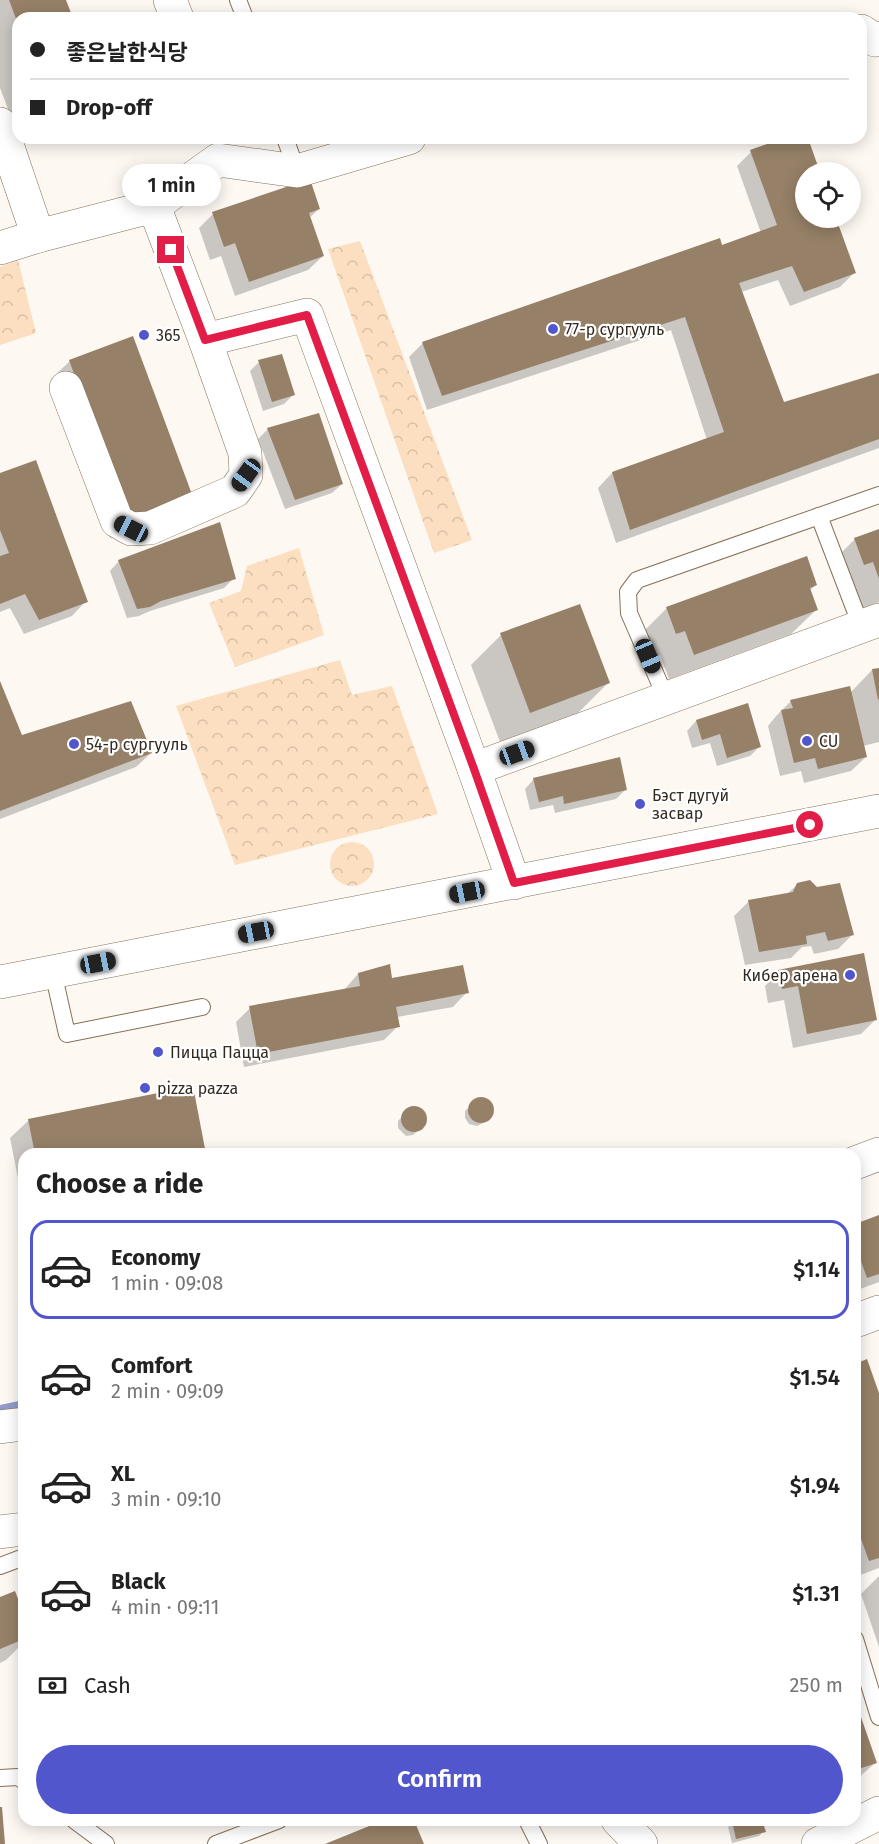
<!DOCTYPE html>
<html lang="en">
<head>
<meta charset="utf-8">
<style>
	body { margin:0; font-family:"Fira Sans","Noto Sans KR",sans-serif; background:#f6f6f6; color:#222; height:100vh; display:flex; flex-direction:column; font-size:22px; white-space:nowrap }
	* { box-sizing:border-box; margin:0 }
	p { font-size:20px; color:#767676 }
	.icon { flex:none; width:33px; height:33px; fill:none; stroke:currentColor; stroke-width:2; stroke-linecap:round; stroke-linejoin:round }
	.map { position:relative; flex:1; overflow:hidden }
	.details { position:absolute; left:18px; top:1148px; width:843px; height:678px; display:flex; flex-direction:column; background:#fff; border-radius:18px; box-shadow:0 3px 15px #0003 }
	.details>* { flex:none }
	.hud { position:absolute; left:12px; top:12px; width:855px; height:132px; border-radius:18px; box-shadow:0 3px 15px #0003; display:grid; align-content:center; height:132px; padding:0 18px; background:#fff }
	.buttons { position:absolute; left:795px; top:162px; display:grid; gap:12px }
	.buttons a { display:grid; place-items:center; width:66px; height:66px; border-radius:50%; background:#fff; box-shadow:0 3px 15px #0003; font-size:30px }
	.end { position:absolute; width:27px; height:27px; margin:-14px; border:8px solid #e11d48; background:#fff; box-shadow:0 0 0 3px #fff }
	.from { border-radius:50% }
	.bubble { position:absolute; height:42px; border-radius:21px; background:#fff; box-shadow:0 3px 15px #0003; font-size:20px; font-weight:600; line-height:42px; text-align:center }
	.car { position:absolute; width:18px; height:36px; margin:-18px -9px; border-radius:8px; box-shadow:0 0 4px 2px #0007; background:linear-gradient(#222 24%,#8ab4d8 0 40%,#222 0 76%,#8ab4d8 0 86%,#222 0) }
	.hud b { display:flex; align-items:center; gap:21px; height:57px; font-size:22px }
	.hud b+b { border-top:2px solid #e0e0e0 }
	.hud i { width:15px; height:15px; background:#222 }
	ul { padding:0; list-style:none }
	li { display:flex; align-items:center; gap:18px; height:99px; margin:0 12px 9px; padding:0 6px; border:3px solid transparent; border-radius:18px }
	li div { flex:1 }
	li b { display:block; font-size:22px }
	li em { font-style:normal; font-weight:600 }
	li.active { border-color:#5156cd }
	li>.icon { width:54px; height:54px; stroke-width:1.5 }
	h2 { padding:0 18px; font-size:27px; line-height:72px }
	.pay { display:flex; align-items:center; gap:15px; height:66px; padding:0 18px; font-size:22px }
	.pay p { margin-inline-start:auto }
	.cta { display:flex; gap:12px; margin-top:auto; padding:12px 18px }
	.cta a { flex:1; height:69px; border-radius:36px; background:#5156cd; color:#fff; font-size:24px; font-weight:600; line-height:69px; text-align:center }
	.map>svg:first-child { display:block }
	.forest { fill:url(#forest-crowns) }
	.shadow { fill:#0003 }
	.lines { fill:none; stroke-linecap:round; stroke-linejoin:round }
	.stream { stroke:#939bcb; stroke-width:8 }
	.building { fill:#968067 }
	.service-casing { stroke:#877158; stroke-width:18 }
	.minor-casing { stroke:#877158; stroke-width:34 }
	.secondary-casing { stroke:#877158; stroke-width:34 }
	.service { stroke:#fff; stroke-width:16 }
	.minor { stroke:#fff; stroke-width:33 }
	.secondary { stroke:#fff; stroke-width:33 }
	.route { stroke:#e11d48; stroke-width:8 }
	.poi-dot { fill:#5156cd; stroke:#fff; stroke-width:2 }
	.labels { text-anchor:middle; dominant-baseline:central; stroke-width:4.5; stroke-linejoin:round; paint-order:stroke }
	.poi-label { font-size:16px; fill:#332a1f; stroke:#fff; text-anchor:start }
</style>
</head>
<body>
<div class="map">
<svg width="879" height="1844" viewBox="0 0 879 1844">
	<defs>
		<pattern id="forest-crowns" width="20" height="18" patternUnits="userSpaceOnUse" patternTransform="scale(1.5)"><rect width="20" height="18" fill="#fbdfc0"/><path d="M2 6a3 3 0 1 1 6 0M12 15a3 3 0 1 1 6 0" fill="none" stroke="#d8c0a5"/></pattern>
	</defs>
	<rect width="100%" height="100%" fill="#fdf8f2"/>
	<g class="forest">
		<path d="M360 241 472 540 434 553 328 249Z"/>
		<path d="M18 260 36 333 0 345V267Z"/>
		<path d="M299 548 324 635 235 667 209 603 241 591 247 566Z"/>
		<path d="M340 660 352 695 392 686 438 814 235 865 176 706Z"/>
		<circle cx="352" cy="864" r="22"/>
	</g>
	<g class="shadow">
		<path d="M0 0H65L71 18H18V111L10 114 0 88Z"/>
		<path d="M788 138H806L819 172H806V218H835L854 273 840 287 790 306 778 280 741 292 783 404 879 375V448L616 543 598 488 612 473 707 440 671 330 427 410 409 357 423 343 761 233 737 166 751 152Z"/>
		<path d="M319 209 309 218 323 256 308 270 235 296 221 256 210 260 199 228 213 214Z"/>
		<path d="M70 361 173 515 110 538 51 379Z"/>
		<path d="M259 362 294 394 284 404 263 411 250 371Z"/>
		<path d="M268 429 342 484 332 493 285 509 258 439Z"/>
		<path d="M0 475 86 601 72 616 24 634 10 608 0 612Z"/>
		<path d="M879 531V602L857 610 830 564 855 539Z"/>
		<path d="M119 561 234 578 224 588 150 611 139 616 127 618 110 571Z"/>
		<path d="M816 585 809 591 816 610 791 634 669 679 660 655 651 658 642 633 667 608Z"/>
		<path d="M501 635 608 683 578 713 500 742 471 665Z"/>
		<path d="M879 669V742L863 746 866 757 851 771 804 783 801 771 780 776 768 726 777 715 791 701 850 693 872 670Z"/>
		<path d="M0 685 21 737 151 753 136 767 0 819Z"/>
		<path d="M696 721 760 746 750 756 717 766 710 743 692 748 687 731Z"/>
		<path d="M534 779 626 789 616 799 555 813 553 805 530 810 525 789Z"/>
		<path d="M798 884 852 935 838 949 814 954 811 946 802 947 791 958 745 965 734 916 749 901 787 894Z"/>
		<path d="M779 972 875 1020 861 1034 793 1048 784 1000 768 1003 765 986Z"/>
		<path d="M358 974 467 992 453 1007 397 1017 398 1026 384 1040 244 1067 236 1022 250 1008 344 990Z"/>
		<path d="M478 1098 486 1099 491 1105 492 1112 483 1123 477 1126 469 1124 465 1118V1111Z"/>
		<path d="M416 1108 424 1114V1125L413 1135 406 1136 398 1128V1121L408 1110Z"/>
		<path d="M29 1120 205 1154H24V1208L10 1138Z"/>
		<path d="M879 1217V1282L855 1291V1225Z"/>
		<path d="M855 1365 879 1397V1568L855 1577Z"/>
		<path d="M879 1576V1647L861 1594Z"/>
		<path d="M0 1598 24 1618V1642L6 1660 0 1663Z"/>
		<path d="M24 1701V1714L20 1705Z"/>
		<path d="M855 1704 876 1762 855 1781Z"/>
		<path d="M370 1820H413L422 1844H329L372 1826Z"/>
		<path d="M739 1820H760L764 1831 759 1836 732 1843 728 1827Z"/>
	</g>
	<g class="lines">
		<path class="stream" d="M0 1409 24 1404"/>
	</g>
	<g class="building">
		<path d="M9 0H66L73 18H18V24Z"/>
		<path d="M784 138H808L820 172H806V218H836L856 273 804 292 792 266 739 283 784 402 879 373V439L630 530 612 472 724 432 685 317 442 396 422 342 720 238 722 245 777 225 750 150Z"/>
		<path d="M310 179 320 209 309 213 324 256 249 282 235 243 224 247 212 212Z"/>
		<path d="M133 336 193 497 128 520 69 360Z"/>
		<path d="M282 354 295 395 272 402 258 360Z"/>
		<path d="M319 413 343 484 295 500 267 428Z"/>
		<path d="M36 460 88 602 39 620 25 594 0 604V556L9 553 0 530V473Z"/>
		<path d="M220 522 236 579 161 601 150 607 137 609 118 560Z"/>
		<path d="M879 529V579L873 562 864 565 854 538Z"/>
		<path d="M807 556 817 585 810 588 818 610 694 655 685 631 676 634 666 607Z"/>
		<path d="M580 604 610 683 530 713 500 633Z"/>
		<path d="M879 668V699L878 700 872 669Z"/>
		<path d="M0 681 22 735 131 701 152 753 0 811Z"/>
		<path d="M850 686 867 757 818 769 815 758 794 763 781 710 793 708 790 700Z"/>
		<path d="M748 703 761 747 727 758 720 734 702 740 696 720Z"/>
		<path d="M620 757 627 790 564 804 563 796 539 802 533 778Z"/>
		<path d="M810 880 817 887 840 883 854 935 828 941 825 932 806 936 807 944 759 952 748 900 793 892 797 883Z"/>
		<path d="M864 953 877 1020 807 1034 798 986 782 989 778 970Z"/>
		<path d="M390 964 392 978 463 965 469 993 396 1007 400 1027 258 1054 249 1006 360 986 358 973Z"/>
		<path d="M193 1086 206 1154H35L28 1119Z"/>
		<circle cx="481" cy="1110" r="13"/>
		<circle cx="414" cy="1119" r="13"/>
		<path d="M879 1215V1274L867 1278 855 1244V1224Z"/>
		<path d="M867 1359 879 1393V1558L869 1561 855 1522V1364Z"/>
		<path d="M15 1591 24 1614V1639L0 1649V1597Z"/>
		<path d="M855 1700 877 1763 855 1770Z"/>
		<path d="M0 1807H2L5 1844H0Z"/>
		<path d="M384 1820H414L424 1844H325Z"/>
		<path d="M735 1820H762L766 1832 736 1839 732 1821Z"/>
	</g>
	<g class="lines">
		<g class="service-casing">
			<g id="service">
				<path d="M238 0 245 18"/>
				<path d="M285 138 297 171"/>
				<path d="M819 516 861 626"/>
				<path d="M666 698 629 613 628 592 637 580 879 495"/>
				<path d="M53 972 67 1034 202 1007"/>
				<path d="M0 1566 24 1557"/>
				<path d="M855 1639 879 1717"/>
				<path d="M0 1778 18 1777 24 1781"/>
				<path d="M74 1820 106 1844"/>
				<path d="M527 1820 539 1844"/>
				<path d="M216 1844 279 1820"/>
			</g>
		</g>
		<g class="minor-casing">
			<g id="minor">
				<path d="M170 0 177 18"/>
				<path d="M861 31 875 40 879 38"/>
				<path d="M0 124 38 236"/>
				<path d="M0 248 38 236 154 206 218 160 297 171 409 138"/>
				<path d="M205 340 307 315 474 769 514 883"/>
				<path d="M66 388 117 521 131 529 150 528 235 491 246 475 245 453 205 340 154 206"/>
				<path d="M474 769 879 620"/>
				<path d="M855 1163 879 1154"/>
				<path d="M858 1320 879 1312"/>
				<path d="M0 1427 24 1424"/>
				<path d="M0 1532 24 1529"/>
				<path d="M618 1820 641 1844"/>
				<path d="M818 1844 879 1813"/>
			</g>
		</g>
		<g class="secondary-casing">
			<path id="secondary" d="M0 982 879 811"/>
		</g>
		<use href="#service" class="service"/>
		<use href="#minor" class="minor"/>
		<use href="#secondary" class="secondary"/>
	</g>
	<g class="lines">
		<path class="route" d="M171 250 205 340 307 315 474 769 514 883 810 825"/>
	</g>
	<g class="poi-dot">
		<circle cx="553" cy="329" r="6"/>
		<circle cx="144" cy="335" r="6"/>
		<circle cx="807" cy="741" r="6"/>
		<circle cx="74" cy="744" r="6"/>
		<circle cx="640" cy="804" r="6"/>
		<circle cx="850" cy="975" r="6"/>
		<circle cx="158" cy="1052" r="6"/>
		<circle cx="145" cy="1088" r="6"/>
	</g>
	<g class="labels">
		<g class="poi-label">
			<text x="565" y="329">77-р сургууль</text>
			<text x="156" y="335">365</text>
			<text x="819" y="741">CU</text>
			<text x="86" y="744">54-р сургууль</text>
			<text x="652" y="795">Бэст дугуй<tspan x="652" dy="18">засвар</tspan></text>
			<text x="838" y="975" text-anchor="end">Кибер арена</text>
			<text x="170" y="1052">Пицца Пацца</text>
			<text x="157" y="1088">pizza pazza</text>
		</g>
	</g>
</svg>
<div class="buttons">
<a><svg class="icon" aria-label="locate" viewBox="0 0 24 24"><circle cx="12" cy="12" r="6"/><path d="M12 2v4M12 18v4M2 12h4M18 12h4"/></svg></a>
</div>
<i class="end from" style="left:810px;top:825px"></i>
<i class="end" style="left:171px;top:250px"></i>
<div class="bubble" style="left:122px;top:164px;width:99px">1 min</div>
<i class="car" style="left:246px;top:475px;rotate:216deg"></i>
<i class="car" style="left:131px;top:529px;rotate:297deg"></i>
<i class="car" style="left:648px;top:656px;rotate:157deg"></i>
<i class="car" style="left:517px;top:753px;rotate:70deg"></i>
<i class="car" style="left:467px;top:892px;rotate:259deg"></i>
<i class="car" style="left:256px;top:932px;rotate:259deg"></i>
<i class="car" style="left:98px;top:963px;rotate:79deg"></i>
<div class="hud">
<b><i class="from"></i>좋은날한식당</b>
<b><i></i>Drop-off</b>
</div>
<section class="details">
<h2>Choose a ride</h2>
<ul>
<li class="active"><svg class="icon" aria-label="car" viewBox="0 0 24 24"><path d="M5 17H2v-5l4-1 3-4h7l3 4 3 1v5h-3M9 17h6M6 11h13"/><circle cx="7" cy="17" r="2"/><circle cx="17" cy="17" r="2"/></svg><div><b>Economy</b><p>1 min · 09:08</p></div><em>$1.14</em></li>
<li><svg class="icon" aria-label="car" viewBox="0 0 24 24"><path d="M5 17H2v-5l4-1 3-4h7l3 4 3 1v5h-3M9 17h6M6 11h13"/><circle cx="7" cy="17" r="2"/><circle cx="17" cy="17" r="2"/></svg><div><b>Comfort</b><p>2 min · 09:09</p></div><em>$1.54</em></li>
<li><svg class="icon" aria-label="car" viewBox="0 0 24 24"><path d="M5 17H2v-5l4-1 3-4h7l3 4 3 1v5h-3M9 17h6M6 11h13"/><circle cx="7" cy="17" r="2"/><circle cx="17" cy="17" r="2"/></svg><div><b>XL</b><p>3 min · 09:10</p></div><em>$1.94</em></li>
<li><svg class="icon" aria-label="car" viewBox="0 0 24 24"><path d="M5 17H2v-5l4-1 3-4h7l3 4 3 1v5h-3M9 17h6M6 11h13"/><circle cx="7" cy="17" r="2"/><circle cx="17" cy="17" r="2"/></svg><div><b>Black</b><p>4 min · 09:11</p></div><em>$1.31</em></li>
</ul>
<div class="pay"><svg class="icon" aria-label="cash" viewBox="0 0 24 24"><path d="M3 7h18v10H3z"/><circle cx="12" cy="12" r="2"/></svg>Cash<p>250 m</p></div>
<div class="cta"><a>Confirm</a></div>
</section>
</div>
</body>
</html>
